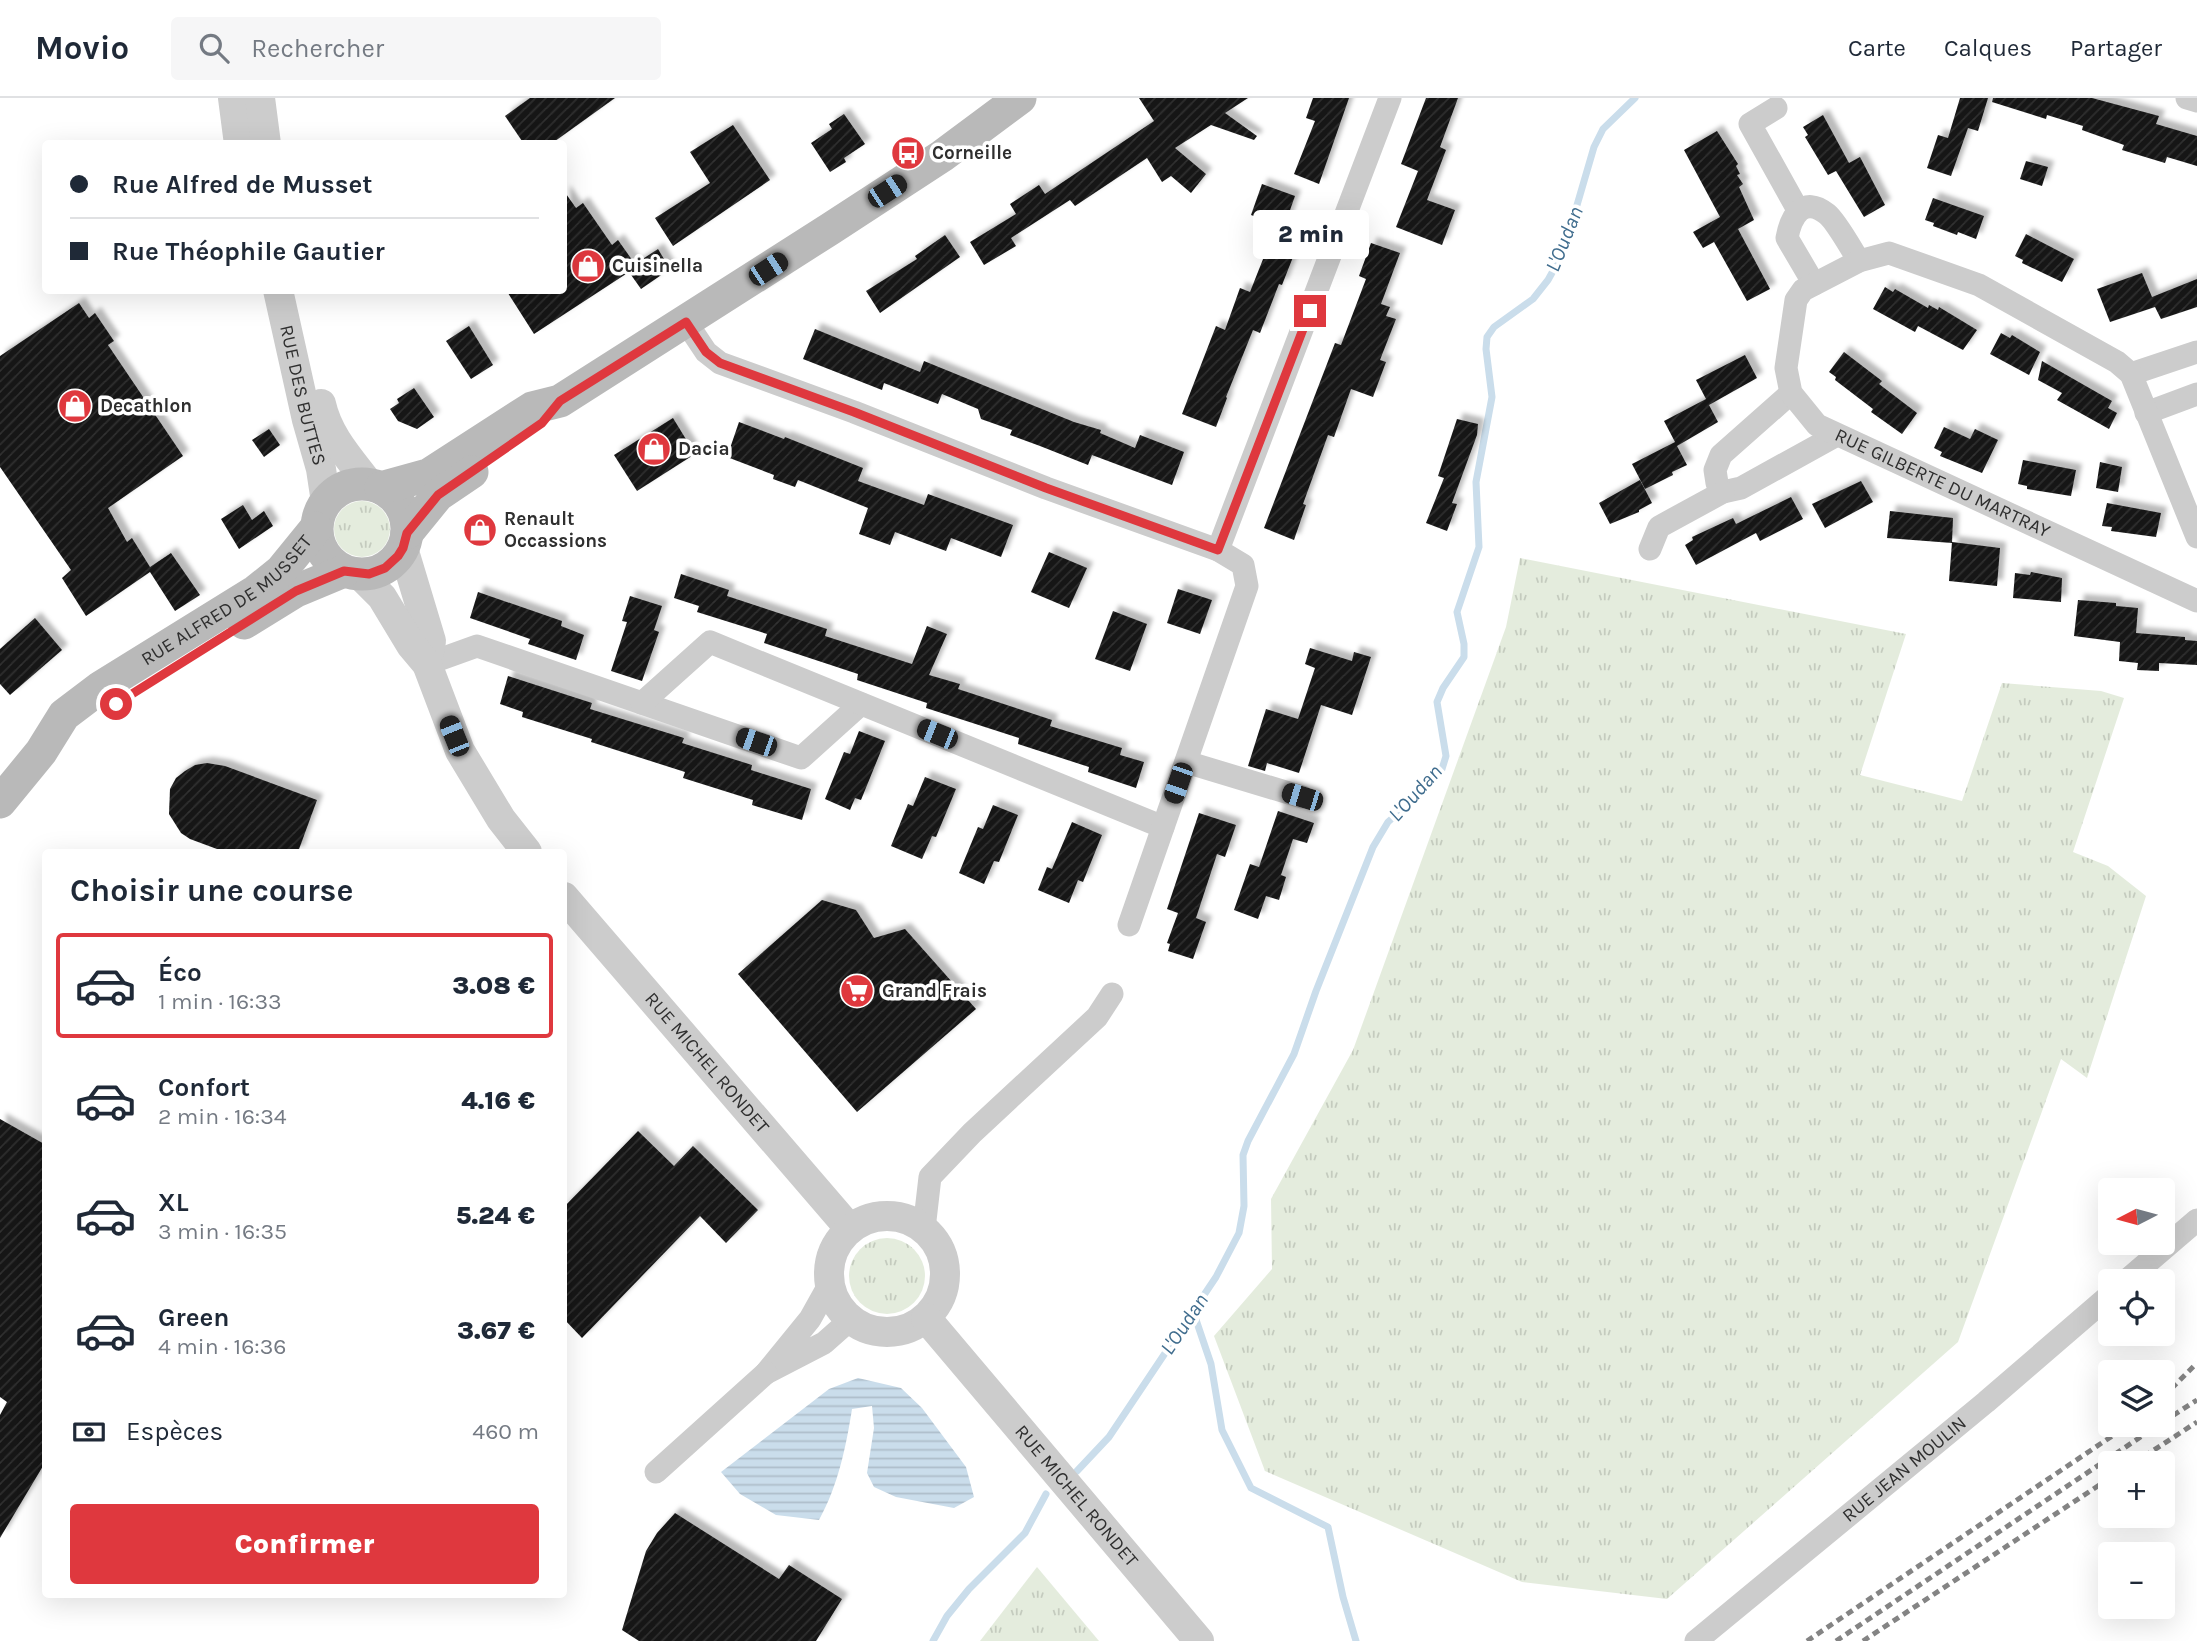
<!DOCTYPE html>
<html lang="fr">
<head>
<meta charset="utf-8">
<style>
	body { margin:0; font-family:Karla,sans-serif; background:#f6f6f7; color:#1f2937; height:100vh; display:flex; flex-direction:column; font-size:26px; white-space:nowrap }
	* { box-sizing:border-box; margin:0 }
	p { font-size:23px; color:#747a83 }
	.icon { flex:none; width:38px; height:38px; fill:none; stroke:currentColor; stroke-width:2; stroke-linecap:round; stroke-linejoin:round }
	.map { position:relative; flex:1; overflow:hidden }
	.sheet { position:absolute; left:42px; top:751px; width:525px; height:749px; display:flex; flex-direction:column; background:#fff; border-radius:7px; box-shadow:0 7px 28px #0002 }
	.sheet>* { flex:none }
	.top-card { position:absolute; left:42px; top:42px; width:525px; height:154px; border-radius:7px; box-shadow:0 7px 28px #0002; display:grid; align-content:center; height:154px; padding:0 28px; background:#fff }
	.needle { width:46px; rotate:264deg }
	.buttons { position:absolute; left:2098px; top:1080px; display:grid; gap:14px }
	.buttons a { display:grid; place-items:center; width:77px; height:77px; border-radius:7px; background:#fff; box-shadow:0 7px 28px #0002; font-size:35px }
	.end { position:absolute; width:32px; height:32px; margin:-16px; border:9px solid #df383e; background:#fff; box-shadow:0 0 0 4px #fff }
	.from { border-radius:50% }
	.bubble { position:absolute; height:49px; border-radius:7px; background:#fff; box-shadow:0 7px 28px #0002; font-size:23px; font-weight:800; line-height:49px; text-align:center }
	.car { position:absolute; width:21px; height:42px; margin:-21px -10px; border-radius:9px; box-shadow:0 0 5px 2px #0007; background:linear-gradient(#222 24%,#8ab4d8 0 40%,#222 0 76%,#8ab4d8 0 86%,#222 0) }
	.top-card b { display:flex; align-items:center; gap:24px; height:66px; font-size:26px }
	.top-card b+b { border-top:2px solid #e0e1e3 }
	.top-card i { width:18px; height:18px; background:#1f2937 }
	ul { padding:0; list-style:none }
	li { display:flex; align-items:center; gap:21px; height:105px; margin:0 14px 10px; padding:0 14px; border:4px solid transparent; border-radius:7px }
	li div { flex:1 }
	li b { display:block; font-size:26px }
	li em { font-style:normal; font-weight:800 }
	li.on { border-color:#df383e }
	li>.icon { width:63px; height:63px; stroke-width:1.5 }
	h2 { padding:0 28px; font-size:32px; line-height:84px }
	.pay { display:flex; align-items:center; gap:18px; height:77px; padding:0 28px; font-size:26px }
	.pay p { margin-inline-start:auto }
	.action { display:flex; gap:14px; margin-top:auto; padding:14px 28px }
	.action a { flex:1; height:80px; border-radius:7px; background:#df383e; color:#fff; font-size:28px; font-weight:800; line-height:80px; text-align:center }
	header { display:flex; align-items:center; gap:42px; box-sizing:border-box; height:98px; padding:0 35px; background:#fff; border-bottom:2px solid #e0e1e3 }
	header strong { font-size:33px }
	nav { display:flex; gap:38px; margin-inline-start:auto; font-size:24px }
	.search { width:490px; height:63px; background:#f6f6f7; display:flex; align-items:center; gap:18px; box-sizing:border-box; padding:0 24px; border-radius:7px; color:#747a83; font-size:26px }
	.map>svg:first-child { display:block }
	.grass { fill:url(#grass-tufts) }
	.water { fill:url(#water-rules) }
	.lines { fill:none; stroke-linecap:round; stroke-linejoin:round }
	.stream { stroke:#caddeb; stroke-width:7 }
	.building { fill:url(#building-hatch); filter:url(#shadow) }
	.minor { stroke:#ccc; stroke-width:23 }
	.tertiary { stroke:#ccc; stroke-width:30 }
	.secondary { stroke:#b9b9b9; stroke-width:33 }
	.rail { stroke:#848484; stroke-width:5; stroke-dasharray:7 5; stroke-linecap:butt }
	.route { stroke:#df383e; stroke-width:9 }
	.labels { text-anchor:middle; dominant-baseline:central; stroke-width:7; stroke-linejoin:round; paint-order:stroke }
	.poi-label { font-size:19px; font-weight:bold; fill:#2f2f2f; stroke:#fff; text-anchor:start }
	.street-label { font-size:19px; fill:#2f2f2f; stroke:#fff }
	.water-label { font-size:21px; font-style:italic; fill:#406d8e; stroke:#fff }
</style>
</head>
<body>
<header>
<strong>Movio</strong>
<div class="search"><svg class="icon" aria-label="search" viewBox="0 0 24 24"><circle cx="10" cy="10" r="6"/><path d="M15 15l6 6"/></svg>Rechercher</div>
<nav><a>Carte</a><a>Calques</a><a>Partager</a></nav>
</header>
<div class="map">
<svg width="2197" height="1543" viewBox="0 0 2197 1543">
	<defs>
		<pattern id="grass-tufts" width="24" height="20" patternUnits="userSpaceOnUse" patternTransform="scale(1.75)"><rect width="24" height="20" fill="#e4ecdd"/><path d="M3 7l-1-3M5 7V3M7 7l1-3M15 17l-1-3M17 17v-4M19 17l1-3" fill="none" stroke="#c4cbbe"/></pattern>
		<pattern id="water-rules" width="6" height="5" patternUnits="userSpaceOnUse" patternTransform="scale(1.75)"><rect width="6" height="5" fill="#caddeb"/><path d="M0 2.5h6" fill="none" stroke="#aebeca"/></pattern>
		<pattern id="building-hatch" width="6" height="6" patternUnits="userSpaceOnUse" patternTransform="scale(1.75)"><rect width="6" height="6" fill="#161616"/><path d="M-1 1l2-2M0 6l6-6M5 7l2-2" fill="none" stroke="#303030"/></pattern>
		<filter id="shadow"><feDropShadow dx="6" dy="-6" stdDeviation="2" flood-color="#0004"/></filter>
	</defs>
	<rect width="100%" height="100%" fill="#fff"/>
	<g class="grass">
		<circle cx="362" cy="431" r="28"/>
		<path d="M1520 460 1906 536 1860 677 1962 703 2002 585 2101 593 2124 600 2073 754 2108 768 2146 798 2087 980 2061 961 1958 1244 1667 1501 1522 1484 1265 1373 1214 1238 1272 1171 1271 1101 1353 952 1506 529Z"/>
		<circle cx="887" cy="1178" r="38"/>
		<path d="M1037 1469 1099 1543H980Z"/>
	</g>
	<path class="water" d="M858 1280 901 1290 922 1310 966 1369 974 1399 954 1410 896 1399 874 1389 867 1375 874 1330 872 1308 852 1311C846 1349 838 1388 819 1422L776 1417 740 1396 721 1374 829 1291Z"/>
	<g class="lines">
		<g class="stream">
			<path d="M1193 1213 1211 1266 1222 1332 1251 1390 1328 1429 1343 1499 1356 1543"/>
			<path d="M1077 1373 1109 1339 1216 1179 1239 1135 1244 1108 1243 1057 1248 1043 1294 956 1316 893 1373 749 1388 724 1434 683 1442 671 1446 658 1437 604 1443 590 1464 559V546L1457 514 1479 449 1476 384 1492 299 1486 251 1487 239 1494 229 1533 201 1548 182 1563 155 1594 49 1603 31 1635 0"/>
			<path d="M933 1543 947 1518 969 1491 1025 1435 1046 1396"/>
		</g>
	</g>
	<g class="building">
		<path d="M530 0H615L551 46H524L505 18Z"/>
		<path d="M1139 0H1248L1225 15 1257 38 1254 42 1211 27 1175 50 1206 76 1191 95 1171 78 1162 84 1147 60 1075 108 1070 102 1011 140 1016 148 984 167 970 144 1016 116 1010 106 1039 87 1045 96 1154 23Z"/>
		<path d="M1313 0H1349L1319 86 1294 76 1315 23 1306 20Z"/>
		<path d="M1426 0H1458L1440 49 1446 52 1427 102 1455 112 1442 147 1396 129 1418 73 1401 66Z"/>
		<path d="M1960 0H1988L1978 33 1968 30 1951 78 1927 70 1938 37 1948 40Z"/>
		<path d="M1993 0H2092L2159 18 2156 26 2197 38V68L2167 59 2165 65 2122 52 2124 47 2082 32 2083 28 2047 17 2046 21 1992 4Z"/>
		<path d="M844 16 865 46 844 60 846 64 830 74 811 45 832 31 829 26Z"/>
		<path d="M1823 17 1849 65 1860 59 1885 107 1864 119 1836 73 1828 77 1805 39 1808 37 1803 29Z"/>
		<path d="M733 27 770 82 673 148 655 120 710 85 690 54Z"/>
		<path d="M1717 33 1738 66 1736 68 1740 76 1737 77 1743 86 1739 89 1754 122 1738 131 1770 191 1747 203 1714 144 1703 150 1693 134 1720 119 1684 52Z"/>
		<path d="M2026 63 2048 69 2042 88 2020 81Z"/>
		<path d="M1262 86 1295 98 1284 129 1251 117Z"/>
		<path d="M564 93 576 110 583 105 612 147 618 142 635 166 658 151 670 171 641 191 629 174 534 236 506 192H564Z"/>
		<path d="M1933 100 1984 118 1976 141 1958 134 1957 137 1933 128 1934 125 1925 122Z"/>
		<path d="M2026 136 2074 161 2062 184 2022 165 2023 162 2015 158Z"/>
		<path d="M945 137 960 159 880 215 866 193 917 161 915 158Z"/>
		<path d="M1371 145 1400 155 1381 206 1390 209 1386 218 1396 221 1380 262 1386 264 1373 299 1351 291 1334 339 1328 337 1303 406 1306 407 1294 442 1264 430 1335 245 1341 247 1366 181 1359 178Z"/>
		<path d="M1269 146 1295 154 1282 187 1279 186 1260 235 1253 232 1226 299 1227 300 1216 329 1182 316 1216 228 1225 232 1240 190 1250 194Z"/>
		<path d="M2142 175 2152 199 2197 181V209L2161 221 2155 209 2110 224 2097 191Z"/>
		<path d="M1885 189 1893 194 1895 191 1928 210 1929 207 1938 212 1939 209 1977 232 1963 252 1918 228 1915 234 1873 211Z"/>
		<path d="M79 205 89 220 95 215 114 243 108 247 183 358 108 410 127 444 132 440 150 469 171 455 200 497 175 513 150 474 86 518 62 480 71 472 0 369V258Z"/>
		<path d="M469 228 493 267 471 281 446 243Z"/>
		<path d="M815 231 920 274 924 263 1074 324 1101 332 1100 335 1135 350 1140 337 1184 354 1172 387 1092 357 1088 367 1040 348 1010 337 1012 332 981 321 978 311 942 296 938 306 884 285 882 292 803 261Z"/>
		<path d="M2001 235 2010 240 2012 237 2040 254 2029 277 1990 256Z"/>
		<path d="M1844 254 1882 283 1879 286 1917 315 1902 336 1871 314 1873 311 1835 282 1836 279 1829 274Z"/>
		<path d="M1745 257 1757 280 1709 307 1718 324 1677 348 1687 367 1672 374 1673 377 1645 391 1632 366 1675 344 1664 323 1706 301 1696 282Z"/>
		<path d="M2042 263 2112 303 2108 310 2117 315 2109 331 2057 302 2062 295 2038 282Z"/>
		<path d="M414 290 434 319 417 331 398 323 390 311 399 305 397 301Z"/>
		<path d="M673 320 695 356 637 393 614 357Z"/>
		<path d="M1457 321 1478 326 1477 337 1452 405 1457 406 1447 433 1426 425 1444 380 1438 378Z"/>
		<path d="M739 324 784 341 785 339 795 343 863 370 858 383 924 407 928 396 1013 427 1001 459 951 440 946 453 895 434 890 447 859 436 868 410 798 382 795 389 773 381 774 377 727 359Z"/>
		<path d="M1944 329 1970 341 1975 331 1998 342 1982 375 1940 358 1942 354 1934 350Z"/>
		<path d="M269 331 280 347 264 359 252 342Z"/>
		<path d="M2023 362 2076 372 2071 398 2027 391V388L2018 386Z"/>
		<path d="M2100 364 2122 369 2118 394 2096 390Z"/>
		<path d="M1640 382 1652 405 1639 412V414L1610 426 1599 405Z"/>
		<path d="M1861 383 1873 404 1825 430 1812 406Z"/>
		<path d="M1791 399 1803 421 1760 443 1756 435 1696 467 1685 447 1693 442 1692 439 1733 420 1736 426Z"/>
		<path d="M2107 405 2161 415 2156 439 2111 433 2112 429 2102 428Z"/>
		<path d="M243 407 252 422 264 413 273 428 239 451 221 421Z"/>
		<path d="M1890 413 1953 420 1952 445 1887 440Z"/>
		<path d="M1952 444 2000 450 1997 488 1949 483Z"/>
		<path d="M1049 454 1087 470 1069 510 1031 494Z"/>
		<path d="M2031 474 2062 480 2061 504 2013 500 2015 475 2030 477Z"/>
		<path d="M681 476 729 492 727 498 827 531 825 538 912 566 927 528 947 536 929 577 960 586 958 591 1052 622 1050 628 1122 650 1120 657 1144 664 1136 690 1088 674 1089 669 1018 646 1019 640 926 610 927 605 857 582 858 576 764 545 767 536 697 514 699 508 674 500Z"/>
		<path d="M1178 491 1212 502 1200 536 1167 525Z"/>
		<path d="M478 494 562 523 561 528 584 537 576 562 528 546 530 541 470 520Z"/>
		<path d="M630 498 662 508 654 532 659 534 642 583 611 573 627 524 622 523Z"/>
		<path d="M2078 502 2116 505V508L2138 510 2136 535 2185 539V542L2197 543V567L2159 565V573L2137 572 2138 565 2119 563 2120 544 2074 538Z"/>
		<path d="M1113 513 1147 526 1130 573 1095 561Z"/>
		<path d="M35 520 62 552 10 597 0 586V551Z"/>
		<path d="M1310 550 1352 563 1354 554 1371 559 1352 617 1321 607 1299 675 1267 665 1265 673 1248 668 1266 611 1298 621 1315 570 1305 566Z"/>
		<path d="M508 578 592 605 590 611 684 640 682 645 752 667 751 672 811 691 802 722 752 707 753 702 683 680 685 674 591 644 592 641 522 619 523 614 500 606Z"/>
		<path d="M859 633 885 643 861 702 855 700 850 712 825 701 844 654 850 656Z"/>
		<path d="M207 665 225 668 317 702 298 754H225L190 741 181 735 169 716 170 691 176 680 185 673 195 667Z"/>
		<path d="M925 679 956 691 936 739 932 738 922 761 891 748 908 706 913 708Z"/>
		<path d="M993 707 1018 717 999 764 994 763 984 786 959 775 978 729 983 731Z"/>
		<path d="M1278 713 1314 725 1307 745 1293 741 1281 777 1286 779 1279 802 1266 798 1258 821 1234 812 1250 766 1259 769Z"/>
		<path d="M1199 715 1236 727 1225 759 1217 756 1196 820 1206 824 1193 861 1168 853 1170 846 1167 845 1178 815 1167 811Z"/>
		<path d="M1072 724 1102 737 1083 784 1078 782 1069 805 1038 792 1047 769 1052 771Z"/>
		<path d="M822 802 856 812 874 840 905 831 976 911 857 1014 738 876Z"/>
		<path d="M0 1021 46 1047V1363L0 1440V1317L7 1304 0 1299Z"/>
		<path d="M638 1033 674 1068 693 1048 758 1112 726 1145 700 1118 582 1240 564 1221V1109Z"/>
		<path d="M675 1415 779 1481 789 1467 842 1501 816 1543H639L622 1532 646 1453 657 1435Z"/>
	</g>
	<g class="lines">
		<g class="minor">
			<path d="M2187 0 2197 3"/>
			<path d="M1776 10 1750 26 1798 112"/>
			<path d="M1814 186 1787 140C1791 118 1803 97 1827 116 1836 123 1852 152 1859 163"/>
			<path d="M686 224 706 254 720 265 854 314 1046 390 1218 452 1390 0"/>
			<path d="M2131 276 2197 254"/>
			<path d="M1791 295 1721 357 1715 372 1717 385 1723 394 1741 390 1837 337"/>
			<path d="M2146 315 2197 296"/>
			<path id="s1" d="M2197 439 2131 276 2117 264 1979 187 1889 155 1859 163 1803 192 1796 202 1786 270 1791 295 1817 327 2197 503"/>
			<path d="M1650 451 1659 429 1723 394"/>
			<path d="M427 566 477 548 801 660 861 606"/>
			<path d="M642 605 710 544 1163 729"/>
			<path d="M1186 664 1302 699"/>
			<path d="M1129 827 1247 488 1243 467 1218 452"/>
			<path d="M924 1131 930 1079 972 1035 1097 919 1112 896"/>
			<path d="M2126 1183 2197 1122"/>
			<path d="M829 1187 810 1221 766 1275 824 1245 850 1222"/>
			<path d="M656 1374 766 1275"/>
			<path id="s2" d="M1696 1543 1986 1304 2110 1197"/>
		</g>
		<g class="tertiary">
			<path d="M233 0 239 46"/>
			<path d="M260 0 266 46"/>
			<path id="s3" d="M278 192 307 322 321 371 326 404"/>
			<path d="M321 306C328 338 350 361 369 386"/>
			<path d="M403 450 431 543 427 566"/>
			<path d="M360 477 382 499 411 547 427 566 460 653 501 721 527 754"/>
			<path id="s4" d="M564 799 850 1131"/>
			<circle cx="887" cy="1176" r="58"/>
			<path id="s5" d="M926 1220 1199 1543"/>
		</g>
		<g class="secondary">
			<circle cx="362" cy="431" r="45"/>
			<path d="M381 390 428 377 532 310 560 303 830 131 942 58 1020 0"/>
			<path d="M407 435 438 397 472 374"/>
			<path d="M244 525 296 493 344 473"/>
			<path id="s6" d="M0 704 41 654 64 617 101 589 256 493 281 473 316 430"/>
		</g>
		<g class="rail">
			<path d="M2163 1299 2197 1265"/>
			<path d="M2163 1324 2197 1302"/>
			<path d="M2134 1365 2197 1324"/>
			<path d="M1807 1543 2130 1326"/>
			<path d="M1836 1543 2160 1326"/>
			<path d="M1863 1543 2110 1380"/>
		</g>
	</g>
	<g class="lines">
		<path class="route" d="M116 606 296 493 344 473 369 476 385 470 398 458 403 450 407 435 438 397 542 325 560 303 686 224 706 254 720 265 854 314 1046 390 1218 452 1310 213"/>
	</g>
	<defs>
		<g id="bus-disc" transform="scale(1.75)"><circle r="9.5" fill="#df383e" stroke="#fff"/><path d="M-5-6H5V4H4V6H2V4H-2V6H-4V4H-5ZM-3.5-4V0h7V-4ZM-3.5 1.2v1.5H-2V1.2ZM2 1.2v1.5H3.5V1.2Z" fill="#fff"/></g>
		<g id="shop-disc" transform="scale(1.75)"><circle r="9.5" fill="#df383e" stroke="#fff"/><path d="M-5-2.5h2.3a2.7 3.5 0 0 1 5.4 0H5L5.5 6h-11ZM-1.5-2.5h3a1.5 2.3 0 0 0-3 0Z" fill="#fff"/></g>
		<g id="supermarket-disc" transform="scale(1.75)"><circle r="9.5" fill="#df383e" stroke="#fff"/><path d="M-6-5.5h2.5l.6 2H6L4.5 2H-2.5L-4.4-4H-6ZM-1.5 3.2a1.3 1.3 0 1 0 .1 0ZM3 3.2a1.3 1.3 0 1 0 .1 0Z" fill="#fff"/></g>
	</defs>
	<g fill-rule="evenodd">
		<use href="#bus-disc" x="908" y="55"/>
		<use href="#shop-disc" x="588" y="168"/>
		<use href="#shop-disc" x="75" y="308"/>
		<use href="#shop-disc" x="654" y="351"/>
		<use href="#shop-disc" x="480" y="432"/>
		<use href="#supermarket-disc" x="857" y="893"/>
	</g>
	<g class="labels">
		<g class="poi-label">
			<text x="932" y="55">Corneille</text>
			<text x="612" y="168">Cuisinella</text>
			<text x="100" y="308">Decathlon</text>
			<text x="678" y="351">Dacia</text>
			<text x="504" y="421">Renault<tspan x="504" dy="22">Occassions</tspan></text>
			<text x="882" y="893">Grand Frais</text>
		</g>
		<g class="street-label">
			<text stroke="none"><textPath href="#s3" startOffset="108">RUE DES BUTTES</textPath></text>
			<text stroke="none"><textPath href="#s1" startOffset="828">RUE GILBERTE DU MARTRAY</textPath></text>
			<text stroke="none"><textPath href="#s6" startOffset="308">RUE ALFRED DE MUSSET</textPath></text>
			<text stroke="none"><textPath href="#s4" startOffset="219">RUE MICHEL RONDET</textPath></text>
			<text stroke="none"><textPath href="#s2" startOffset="270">RUE JEAN MOULIN</textPath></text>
			<text stroke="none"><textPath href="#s5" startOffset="233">RUE MICHEL RONDET</textPath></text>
		</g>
		<g class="water-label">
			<text transform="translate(1564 141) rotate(-68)">L'Oudan</text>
			<text transform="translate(1415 695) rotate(-48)">L'Oudan</text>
			<text transform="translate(1184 1226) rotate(-56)">L'Oudan</text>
		</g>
	</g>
</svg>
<div class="buttons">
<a><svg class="needle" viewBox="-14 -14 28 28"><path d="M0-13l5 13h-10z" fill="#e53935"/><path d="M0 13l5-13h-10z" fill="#747a83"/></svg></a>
<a><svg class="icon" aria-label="locate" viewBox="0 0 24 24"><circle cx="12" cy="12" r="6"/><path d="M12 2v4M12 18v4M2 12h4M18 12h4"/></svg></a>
<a><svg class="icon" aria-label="layers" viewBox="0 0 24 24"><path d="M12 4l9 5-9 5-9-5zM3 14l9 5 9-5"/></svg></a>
<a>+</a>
<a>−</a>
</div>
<i class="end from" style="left:116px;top:606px"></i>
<i class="end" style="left:1310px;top:213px"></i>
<div class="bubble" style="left:1253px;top:112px;width:116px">2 min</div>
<i class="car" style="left:887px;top:93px;rotate:57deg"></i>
<i class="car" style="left:768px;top:171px;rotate:57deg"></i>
<i class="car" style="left:937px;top:636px;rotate:292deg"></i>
<i class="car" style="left:454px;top:638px;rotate:338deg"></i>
<i class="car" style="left:756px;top:644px;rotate:289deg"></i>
<i class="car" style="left:1178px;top:685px;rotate:199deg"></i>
<i class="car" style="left:1302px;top:699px;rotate:287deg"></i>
<div class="top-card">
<b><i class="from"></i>Rue Alfred de Musset</b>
<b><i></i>Rue Théophile Gautier</b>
</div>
<section class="sheet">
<h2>Choisir une course</h2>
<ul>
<li class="on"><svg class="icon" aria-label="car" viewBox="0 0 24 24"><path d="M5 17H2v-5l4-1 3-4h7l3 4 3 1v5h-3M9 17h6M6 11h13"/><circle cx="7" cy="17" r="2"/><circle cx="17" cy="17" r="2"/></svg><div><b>Éco</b><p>1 min · 16:33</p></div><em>3.08 €</em></li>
<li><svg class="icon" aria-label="car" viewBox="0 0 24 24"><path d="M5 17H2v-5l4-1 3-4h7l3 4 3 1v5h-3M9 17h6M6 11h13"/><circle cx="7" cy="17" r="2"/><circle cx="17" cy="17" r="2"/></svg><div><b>Confort</b><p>2 min · 16:34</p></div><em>4.16 €</em></li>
<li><svg class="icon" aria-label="car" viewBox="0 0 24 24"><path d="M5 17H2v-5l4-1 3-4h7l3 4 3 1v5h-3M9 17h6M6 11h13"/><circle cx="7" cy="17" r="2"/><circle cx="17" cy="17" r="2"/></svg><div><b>XL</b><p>3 min · 16:35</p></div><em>5.24 €</em></li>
<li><svg class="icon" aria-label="car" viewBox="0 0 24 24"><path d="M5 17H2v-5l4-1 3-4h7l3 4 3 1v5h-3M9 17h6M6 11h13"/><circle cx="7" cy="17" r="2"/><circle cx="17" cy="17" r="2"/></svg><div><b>Green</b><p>4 min · 16:36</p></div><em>3.67 €</em></li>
</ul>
<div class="pay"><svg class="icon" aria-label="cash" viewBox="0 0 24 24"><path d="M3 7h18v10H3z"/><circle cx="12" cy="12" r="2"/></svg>Espèces<p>460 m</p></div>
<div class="action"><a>Confirmer</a></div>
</section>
</div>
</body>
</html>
